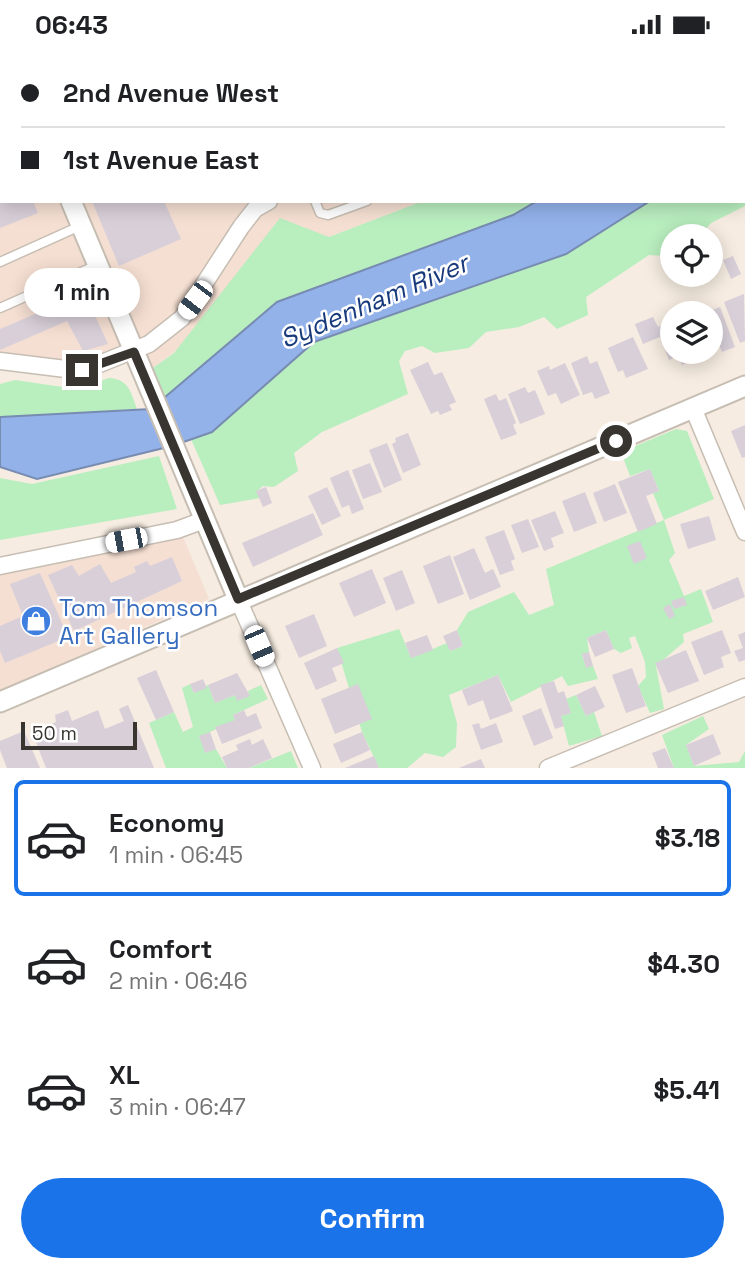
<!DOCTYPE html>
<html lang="en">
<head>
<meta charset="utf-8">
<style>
	body { margin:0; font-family:"Space Grotesk",sans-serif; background:#f2f2f2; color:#202124; height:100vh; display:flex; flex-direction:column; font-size:26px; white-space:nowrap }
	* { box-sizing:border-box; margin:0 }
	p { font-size:23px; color:#757577 }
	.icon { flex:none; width:38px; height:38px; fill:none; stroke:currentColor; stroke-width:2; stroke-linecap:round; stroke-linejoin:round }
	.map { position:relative; height:719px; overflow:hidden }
	.panel { display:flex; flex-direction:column; background:#fff; flex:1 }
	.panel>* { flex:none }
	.banner { position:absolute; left:0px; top:0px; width:746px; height:154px; box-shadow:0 4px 18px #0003; display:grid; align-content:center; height:154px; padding:0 21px; background:#fff }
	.buttons { position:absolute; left:660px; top:175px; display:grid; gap:14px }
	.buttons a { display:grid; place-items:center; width:63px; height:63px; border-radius:50%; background:#fff; box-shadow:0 4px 18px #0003; font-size:35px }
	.scale { position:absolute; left:21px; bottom:18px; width:116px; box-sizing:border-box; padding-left:7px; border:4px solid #383430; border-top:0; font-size:19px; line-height:24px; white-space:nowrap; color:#383430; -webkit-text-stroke:5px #fff; paint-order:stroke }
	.end { position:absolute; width:32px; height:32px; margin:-16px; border:9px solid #383430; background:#fff; box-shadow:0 0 0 4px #fff }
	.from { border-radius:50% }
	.bubble { position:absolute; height:49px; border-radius:24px; background:#fff; box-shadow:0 4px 18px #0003; font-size:23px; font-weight:700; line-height:49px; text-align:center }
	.car { position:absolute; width:21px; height:42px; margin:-21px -10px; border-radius:9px; box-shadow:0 0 5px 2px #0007; background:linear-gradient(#fff 24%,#345 0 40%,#fff 0 76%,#345 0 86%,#fff 0) }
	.banner b { display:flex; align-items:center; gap:24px; height:66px; font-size:26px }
	.banner b+b { border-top:2px solid #e0e0e0 }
	.banner i { width:18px; height:18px; background:#202124 }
	ul { padding:12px 0 0; list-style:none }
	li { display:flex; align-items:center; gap:21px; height:116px; margin:0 14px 10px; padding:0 7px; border:4px solid transparent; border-radius:10px }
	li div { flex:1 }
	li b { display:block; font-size:26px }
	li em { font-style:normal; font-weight:700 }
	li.active { border-color:#1a73e8 }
	li>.icon { width:63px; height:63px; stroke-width:1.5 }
	.cta { display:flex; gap:14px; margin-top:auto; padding:14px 21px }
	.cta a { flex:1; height:80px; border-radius:42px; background:#1a73e8; color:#fff; font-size:28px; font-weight:700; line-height:80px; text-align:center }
	.status { display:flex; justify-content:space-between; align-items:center; height:49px; padding:0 35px; background:#fff; direction:ltr }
	.status svg { height:19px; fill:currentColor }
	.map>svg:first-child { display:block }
	.commercial { fill:#f5dfd2 }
	.green { fill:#b9eebf }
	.water { fill:#93b2ea; stroke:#788cb2; stroke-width:2 }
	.building { fill:#d8cfd9 }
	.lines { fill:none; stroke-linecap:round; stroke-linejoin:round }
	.service-casing { stroke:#c7beb3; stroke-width:11 }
	.minor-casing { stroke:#c7beb3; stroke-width:19 }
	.tertiary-casing { stroke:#c7beb3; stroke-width:23 }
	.service { stroke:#fff; stroke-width:8 }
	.minor { stroke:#fff; stroke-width:16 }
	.tertiary { stroke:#fff; stroke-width:19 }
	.route { stroke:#383430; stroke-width:9 }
	.labels { text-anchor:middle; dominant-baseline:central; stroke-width:5; stroke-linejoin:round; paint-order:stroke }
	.shop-label { font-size:24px; fill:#366cbe; stroke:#fff; text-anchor:start }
	.water-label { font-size:26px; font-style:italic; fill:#183a7c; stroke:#fff }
</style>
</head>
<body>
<div class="status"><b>06:43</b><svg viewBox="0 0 49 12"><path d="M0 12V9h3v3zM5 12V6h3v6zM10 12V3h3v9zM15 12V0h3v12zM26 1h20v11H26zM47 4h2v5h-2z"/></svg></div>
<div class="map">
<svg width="745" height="719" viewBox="0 0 745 719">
	<rect width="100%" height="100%" fill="#f6ece1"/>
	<g class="commercial">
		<path d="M16 0H545L546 2H17Z"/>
		<path d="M0 12 2 152H61L125 300 82 315 0 306Z"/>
		<path d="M80 152H423L329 188 150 321Z"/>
		<path d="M183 488 209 550 0 642V525Z"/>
	</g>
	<g class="green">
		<path d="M745 106V157L711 174 700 187H672V203L664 207 649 206 586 248 588 266 557 280 544 268 519 278 486 283 469 299 435 304 422 297 405 302 399 312 408 345 322 383 294 404 298 422 274 438 263 437 257 442 260 449 220 456 191 390 212 383 314 293 566 205 650 152H744Z"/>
		<path d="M423 152H537L514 166 277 253 165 348 150 321 174 304 280 169 329 188Z"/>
		<path d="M109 329C129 330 131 344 137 360L0 368V335L15 331 76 340Z"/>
		<path d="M676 380 687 382 714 450 664 471 675 504 669 511 684 547 701 540 713 573 683 585 684 593 656 617 664 660 650 664 638 637 646 628 645 613 635 587 629 589 632 599 621 604 614 600 606 581 587 589 589 603 582 606 586 618 593 617 598 630 568 637 562 627 511 653 498 626 449 646 457 674 456 698 443 708 425 704 407 719H379L362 683 337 599 399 580 411 609 447 594 450 602 463 597 457 581 468 563 514 543 529 566 554 556 546 520 664 471 653 444 659 442 650 420 630 427 621 403Z"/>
		<path d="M159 407 177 460 0 491V429L32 435Z"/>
		<path d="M190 635 194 644 208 636 215 654 235 646H249L248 642 261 636 268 650 233 666 235 671 210 683 205 703 216 700 227 719H166L149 674 174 663 183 683 193 678 182 639Z"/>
		<path d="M576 646 586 667 594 663 602 687 569 697 561 667 571 664 566 650Z"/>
		<path d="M703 667 709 680 686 696 694 717 739 713 745 702V719H674L662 686Z"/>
		<path d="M291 702 298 719H249Z"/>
	</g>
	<path class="water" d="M537 152H650L566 205 314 293 212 383 172 397 37 430 0 418V368L151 360 277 253 513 166Z"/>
	<g class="building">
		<path d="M0 152H33L38 164 0 179Z"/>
		<path d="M92 152H164L181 190 119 217Z"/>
		<path d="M733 207 741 225 731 230 723 211Z"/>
		<path d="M81 236 108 295 83 302 67 272 0 301V280L61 254 59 246Z"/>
		<path d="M744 245 745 292 740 294 724 253Z"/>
		<path d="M720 258 735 298 722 303 718 294 710 297V264H705Z"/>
		<path d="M653 268 658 278 672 272V303H698L700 308 682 316 678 307 669 311 660 288 643 295 635 275Z"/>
		<path d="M633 288 648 320 626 329 623 321 618 323 608 299Z"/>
		<path d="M587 307 590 315 597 312 610 344 595 350 592 343 583 346 571 314Z"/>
		<path d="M428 313 434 326 442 323 456 353 449 356 452 361 440 366 438 362 431 365 410 321Z"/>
		<path d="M565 314 580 346 561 355 556 344 548 347 537 322 549 317 550 321Z"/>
		<path d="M525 338 528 344 535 341 545 365 520 375 508 345Z"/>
		<path d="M496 345 499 352 506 349 516 374 513 376 517 385 501 391 484 350Z"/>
		<path d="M745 376V408L742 409 731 382Z"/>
		<path d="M408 384 421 416 403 424 392 395 396 393 395 389Z"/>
		<path d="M387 394 402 431 384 439 369 401Z"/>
		<path d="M370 414 382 443 363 450 352 421Z"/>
		<path d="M650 420 659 442 646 447 657 475 638 483 618 433Z"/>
		<path d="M348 421 364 460 352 465 349 456 342 459 330 429Z"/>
		<path d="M615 435 627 464 604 473 593 444Z"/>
		<path d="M266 438 272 454 263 458 256 442Z"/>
		<path d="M327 438 341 467 322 476 308 447Z"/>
		<path d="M585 443 597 474 574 483 562 452Z"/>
		<path d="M555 462 564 484 551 489 554 498 544 502 531 471Z"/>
		<path d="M313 464 323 486 253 518 242 494Z"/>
		<path d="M709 467 716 491 688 500 680 475Z"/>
		<path d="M528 470 539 498 522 504 511 476Z"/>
		<path d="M504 481 515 510 511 512 514 521 500 526 485 488Z"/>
		<path d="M640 492 647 509 634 515 627 497Z"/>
		<path d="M474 499 485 524 493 520 501 538 470 551 453 508Z"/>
		<path d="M450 506 464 545 438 555 423 517Z"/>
		<path d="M172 508 182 532 74 582 48 526 72 516 79 527 100 515 111 534 136 523 134 518 147 512 150 517Z"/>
		<path d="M372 520 386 554 354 568 339 534Z"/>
		<path d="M402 521 415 554 396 562 383 529Z"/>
		<path d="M40 524 68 588 5 614 0 602V577L23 567 10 535Z"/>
		<path d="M738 528 745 548 713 561 705 542Z"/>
		<path d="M684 548 687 556 674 560 671 552Z"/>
		<path d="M670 555 675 567 669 570 663 559Z"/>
		<path d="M314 565 327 597 299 609 285 577Z"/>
		<path d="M457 581 463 597 450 602 443 587Z"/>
		<path d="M606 581 614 600 595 608 587 589Z"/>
		<path d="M722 581 731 604 721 608 724 618 704 626 691 593Z"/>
		<path d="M745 583V611L739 613 734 602 743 599 738 586Z"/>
		<path d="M427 586 433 601 411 609 405 594Z"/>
		<path d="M337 599 344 614 332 619 337 632 316 641 304 614Z"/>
		<path d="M686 601 699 632 668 644 655 614Z"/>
		<path d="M589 603 593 617 586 619 582 605Z"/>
		<path d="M632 619 646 657 626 664 612 626Z"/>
		<path d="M156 621 174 663 156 671 137 629Z"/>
		<path d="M237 624 250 647 237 652 235 646 215 654 208 636Z"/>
		<path d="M498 626 513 662 490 671 483 651 468 657 462 641Z"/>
		<path d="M203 630 207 639 194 644 190 635Z"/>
		<path d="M554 632 558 644 564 642 571 664 561 667 564 677 555 680 540 636Z"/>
		<path d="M358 635 372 670 335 685 321 650Z"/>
		<path d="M595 637 605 658 586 667 576 646Z"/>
		<path d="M128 656 154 719H46L32 683 56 673 55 666 68 661 72 672 98 661 105 680 124 672 119 660Z"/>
		<path d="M541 659 553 689 534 697 522 667Z"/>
		<path d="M244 661 247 668 256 664 262 679 222 695 215 678 235 671 233 666Z"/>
		<path d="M479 674 481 680 496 674 503 693 481 701 472 676Z"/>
		<path d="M24 682 40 719H7L0 701V692Z"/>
		<path d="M210 683 216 700 205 704 199 687Z"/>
		<path d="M362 683 370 701 341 714 333 695Z"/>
		<path d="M713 685 721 705 694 717 686 696Z"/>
		<path d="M250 690 252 696 263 690 272 709 249 719H227L222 708 238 701 236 696Z"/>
		<path d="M665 699 674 719H658L652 704Z"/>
		<path d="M374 707 379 719H345Z"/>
		<path d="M481 710 485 719H459Z"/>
	</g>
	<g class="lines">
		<g class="service-casing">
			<g id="service">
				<path d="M315 152 320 164 328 166 367 152"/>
				<path d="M0 213 80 177"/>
				<path d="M0 259 97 216"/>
			</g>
		</g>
		<g class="minor-casing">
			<g id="minor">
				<path d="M540 0 541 2"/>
				<path d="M0 312 82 322 149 295 182 269 241 178 255 160 269 152"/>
				<path d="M693 359 745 483"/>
				<path d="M0 517 177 481 204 471"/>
				<path d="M238 550 312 719"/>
				<path d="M548 719 745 638"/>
			</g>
		</g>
		<g class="tertiary-casing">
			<g id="tertiary">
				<path d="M6 0V2"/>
				<path d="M177 2 181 0"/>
				<path d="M0 77 2 76"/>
				<path d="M71 152 238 550"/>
				<path d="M0 653 745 337"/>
			</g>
		</g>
		<use href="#service" class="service"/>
		<use href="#minor" class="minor"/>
		<use href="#tertiary" class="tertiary"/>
	</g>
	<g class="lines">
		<path class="route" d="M82 321 134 303 238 550 616 392"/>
	</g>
	<defs>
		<g id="shop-disc" transform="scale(1.575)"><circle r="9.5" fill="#3f7fe0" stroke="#fff"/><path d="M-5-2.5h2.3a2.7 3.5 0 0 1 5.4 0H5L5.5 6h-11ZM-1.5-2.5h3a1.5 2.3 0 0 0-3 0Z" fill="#fff"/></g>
	</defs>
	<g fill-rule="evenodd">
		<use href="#shop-disc" x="36" y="572"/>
	</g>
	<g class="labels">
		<g class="shop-label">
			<text x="59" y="558">Tom Thomson<tspan x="59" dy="28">Art Gallery</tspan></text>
		</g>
		<g class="water-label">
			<text transform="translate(374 252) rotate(-23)">Sydenham River</text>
		</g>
	</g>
</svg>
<div class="buttons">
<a><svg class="icon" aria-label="locate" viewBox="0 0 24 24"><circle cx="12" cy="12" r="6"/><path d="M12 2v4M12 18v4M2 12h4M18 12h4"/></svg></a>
<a><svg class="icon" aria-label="layers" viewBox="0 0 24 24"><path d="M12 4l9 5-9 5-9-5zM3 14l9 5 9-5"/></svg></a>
</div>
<div class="scale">50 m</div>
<i class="end from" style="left:616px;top:392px"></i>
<i class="end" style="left:82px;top:321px"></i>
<div class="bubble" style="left:24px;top:219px;width:116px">1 min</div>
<i class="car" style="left:195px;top:251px;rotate:217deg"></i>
<i class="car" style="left:126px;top:491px;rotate:259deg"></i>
<i class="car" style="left:259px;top:597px;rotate:157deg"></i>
<div class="banner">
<b><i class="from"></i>2nd Avenue West</b>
<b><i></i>1st Avenue East</b>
</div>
</div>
<section class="panel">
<ul>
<li class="active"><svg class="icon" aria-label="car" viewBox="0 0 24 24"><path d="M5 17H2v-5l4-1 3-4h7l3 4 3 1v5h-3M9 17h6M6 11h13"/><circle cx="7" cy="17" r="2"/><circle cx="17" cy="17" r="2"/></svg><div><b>Economy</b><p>1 min · 06:45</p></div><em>$3.18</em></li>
<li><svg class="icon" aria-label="car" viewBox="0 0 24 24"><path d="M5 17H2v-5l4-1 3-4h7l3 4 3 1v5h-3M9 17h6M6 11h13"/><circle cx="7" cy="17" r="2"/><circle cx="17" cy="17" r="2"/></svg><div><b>Comfort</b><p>2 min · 06:46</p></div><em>$4.30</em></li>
<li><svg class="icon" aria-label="car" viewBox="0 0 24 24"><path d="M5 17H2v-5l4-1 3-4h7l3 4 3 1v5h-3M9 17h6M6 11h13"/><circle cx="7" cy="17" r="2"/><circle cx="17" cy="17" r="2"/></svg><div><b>XL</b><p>3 min · 06:47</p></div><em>$5.41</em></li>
</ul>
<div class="cta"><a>Confirm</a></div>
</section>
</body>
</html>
